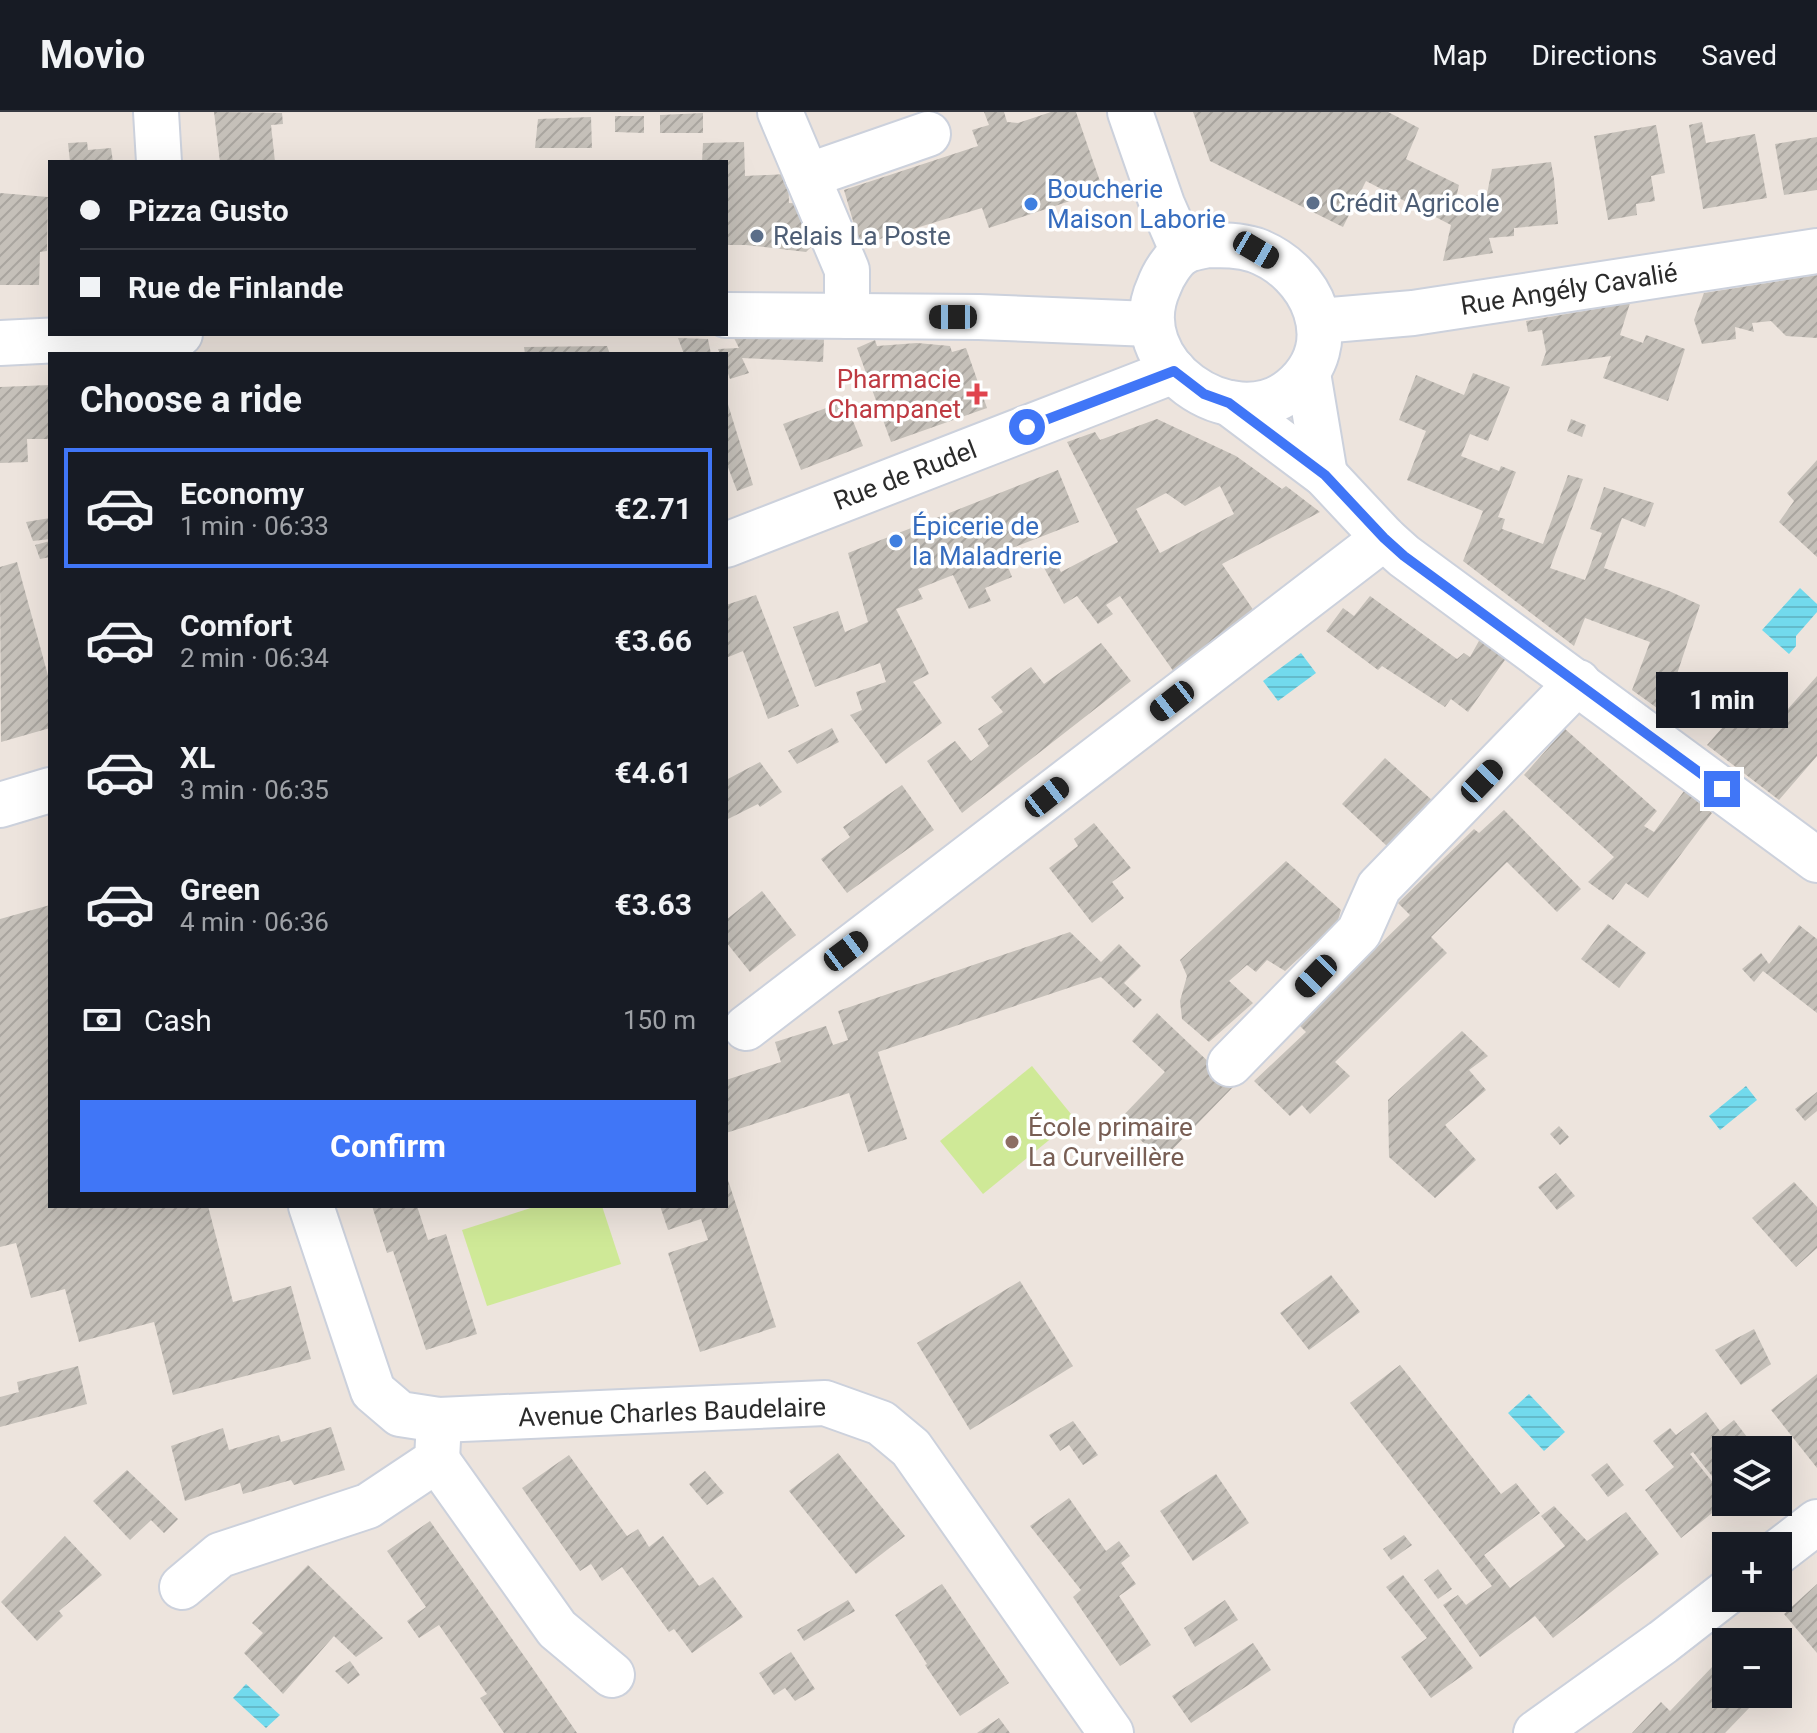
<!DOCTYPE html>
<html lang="en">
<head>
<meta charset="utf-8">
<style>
	body { margin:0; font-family:Roboto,sans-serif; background:#20242c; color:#f1f3f6; height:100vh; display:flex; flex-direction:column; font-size:30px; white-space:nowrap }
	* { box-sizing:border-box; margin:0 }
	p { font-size:26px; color:#9ea1a6 }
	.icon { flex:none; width:44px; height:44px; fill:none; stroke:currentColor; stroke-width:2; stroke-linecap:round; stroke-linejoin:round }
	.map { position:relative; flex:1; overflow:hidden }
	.details { position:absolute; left:48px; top:240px; width:680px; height:856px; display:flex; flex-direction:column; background:#171b24; border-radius:0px; box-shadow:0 8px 32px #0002 }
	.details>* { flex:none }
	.top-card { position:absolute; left:48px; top:48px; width:680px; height:176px; border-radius:0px; box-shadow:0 8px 32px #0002; display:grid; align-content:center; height:176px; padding:0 32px; background:#171b24 }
	.tools { position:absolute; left:1712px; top:1324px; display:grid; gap:16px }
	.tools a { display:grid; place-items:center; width:80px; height:80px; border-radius:0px; background:#171b24; box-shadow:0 8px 32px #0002; font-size:40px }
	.end { position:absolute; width:36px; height:36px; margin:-18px; border:10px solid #4076f7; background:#fff; box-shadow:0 0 0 4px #fff }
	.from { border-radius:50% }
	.bubble { position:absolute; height:56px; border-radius:0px; background:#171b24; box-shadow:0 8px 32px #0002; font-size:26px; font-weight:700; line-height:56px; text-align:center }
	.car { position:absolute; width:24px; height:48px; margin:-24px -12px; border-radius:10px; box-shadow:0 0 6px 2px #0007; background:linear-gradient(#222 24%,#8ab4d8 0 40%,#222 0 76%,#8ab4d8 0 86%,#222 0) }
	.top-card b { display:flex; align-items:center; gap:28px; height:76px; font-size:30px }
	.top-card b+b { border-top:2px solid #363941 }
	.top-card i { width:20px; height:20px; background:#f1f3f6 }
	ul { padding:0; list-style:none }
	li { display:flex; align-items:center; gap:24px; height:120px; margin:0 16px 12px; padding:0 16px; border:4px solid transparent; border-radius:0px }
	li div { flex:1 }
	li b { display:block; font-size:30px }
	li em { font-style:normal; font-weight:700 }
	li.on { border-color:#4076f7 }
	li>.icon { width:72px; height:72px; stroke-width:1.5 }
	h2 { padding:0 32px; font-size:36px; line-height:96px }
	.pay { display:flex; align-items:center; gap:20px; height:88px; padding:0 32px; font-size:30px }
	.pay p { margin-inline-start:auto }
	.primary-button { display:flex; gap:16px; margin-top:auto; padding:16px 32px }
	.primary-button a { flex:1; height:92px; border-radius:0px; background:#4076f7; color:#fff; font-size:32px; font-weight:700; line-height:92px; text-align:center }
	header { display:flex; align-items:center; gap:48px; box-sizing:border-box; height:112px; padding:0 40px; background:#171b24; border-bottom:2px solid #363941 }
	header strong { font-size:38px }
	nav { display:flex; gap:44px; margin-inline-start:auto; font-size:28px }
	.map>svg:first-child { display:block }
	.pitch { fill:#cfe997 }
	.water { fill:url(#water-rules) }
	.building { fill:url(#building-hatch); fill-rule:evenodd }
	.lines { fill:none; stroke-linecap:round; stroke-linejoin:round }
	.minor-casing { stroke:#ccd1dc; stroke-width:48 }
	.minor { stroke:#fff; stroke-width:44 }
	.route { stroke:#4076f7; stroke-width:10 }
	.service-dot { fill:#5c6f8a; stroke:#fff; stroke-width:3 }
	.shop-dot { fill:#3f7fe0; stroke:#fff; stroke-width:3 }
	.health-dot { fill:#e0444e; stroke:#fff; stroke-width:3 }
	.education-dot { fill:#8d6e63; stroke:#fff; stroke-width:3 }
	.labels { text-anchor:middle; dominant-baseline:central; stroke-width:7; stroke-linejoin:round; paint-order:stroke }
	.shop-label { font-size:26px; fill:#366cbe; stroke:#fff; text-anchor:start }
	.service-label { font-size:26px; fill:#4e5e75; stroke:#fff; text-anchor:start }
	.street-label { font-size:26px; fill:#2b2b2b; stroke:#fff }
	.health-label { font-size:26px; fill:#be3a42; stroke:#fff; text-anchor:end }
	.education-label { font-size:26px; fill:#785e54; stroke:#fff; text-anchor:start }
</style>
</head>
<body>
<header>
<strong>Movio</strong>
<nav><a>Map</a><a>Directions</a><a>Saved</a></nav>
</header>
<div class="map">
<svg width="1817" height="1621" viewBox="0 0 1817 1621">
	<defs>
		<pattern id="water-rules" width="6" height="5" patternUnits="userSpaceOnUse" patternTransform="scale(2)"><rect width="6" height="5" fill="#72daed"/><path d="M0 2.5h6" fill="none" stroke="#63bbcb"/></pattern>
		<pattern id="building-hatch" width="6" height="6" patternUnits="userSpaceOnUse" patternTransform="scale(2)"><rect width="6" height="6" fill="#c5c0b9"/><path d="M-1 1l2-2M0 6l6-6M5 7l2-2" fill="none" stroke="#a9a59f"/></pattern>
	</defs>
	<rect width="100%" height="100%" fill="#ede4dd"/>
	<g class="pitch">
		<path d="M1032 954 1075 1007 983 1082 940 1029Z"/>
		<path d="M537 1094H602L621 1152 487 1194 462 1118Z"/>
	</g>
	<g class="water">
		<path d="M1800 476 1817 492V500L1796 524V534L1789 542 1762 518Z"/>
		<path d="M1301 541 1316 561 1278 589 1263 569Z"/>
		<path d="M1746 974 1757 988 1720 1018 1709 1004Z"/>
		<path d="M1529 1282 1565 1320 1544 1339 1508 1301Z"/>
		<path d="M246 1572 280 1603 266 1616 233 1586Z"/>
	</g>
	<g class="building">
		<path d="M214 0 282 1 283 12 271 13 275 50H220Z"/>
		<path d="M984 0H1004L1007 10 1018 11 1051 0H1076L1103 78 989 116 982 96 860 133 844 78 978 34 972 18 989 13Z"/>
		<path d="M1193 0H1388L1419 16 1406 47 1459 73 1456 86 1487 82 1492 57 1551 50 1554 67 1558 112 1514 116V124L1489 126 1493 141 1443 149 1451 113 1366 69 1343 115 1210 49Z"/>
		<path d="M703 1V21H660V3Z"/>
		<path d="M615 4H644V21L615 20Z"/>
		<path d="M591 5 592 36H535L538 7Z"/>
		<path d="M1702 10 1706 31 1755 22 1767 86 1703 97 1689 13Z"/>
		<path d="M1656 13 1665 61 1651 64 1655 89 1636 92 1637 103 1608 108 1594 24Z"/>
		<path d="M1817 25V78L1784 83 1775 32Z"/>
		<path d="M87 30 88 38 111 36 113 50H70L68 31Z"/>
		<path d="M744 30 745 64 788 62 789 91 809 92 816 130 806 140 746 133H726V50H702L703 31Z"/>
		<path d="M0 81 48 85 47 139 40 140 39 173H0Z"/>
		<path d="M1817 163V226L1786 224 1771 209 1752 211 1754 220 1735 215 1736 227 1702 232 1694 208 1704 181Z"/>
		<path d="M1630 191 1620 223 1643 231 1646 223 1685 237 1668 289 1603 266 1611 244 1541 254 1546 240 1542 218 1528 220 1526 209Z"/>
		<path d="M733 224 824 227 823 250 742 246 749 261 730 267 726 256V242H720L718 237 739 236Z"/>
		<path d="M678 226 708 227 711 242H684Z"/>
		<path d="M875 228 877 234 917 231 950 234 952 240 966 236 987 296 891 330 857 236Z"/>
		<path d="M607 234 610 242H525L524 235Z"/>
		<path d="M1473 261 1510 275 1488 329 1470 322 1461 344 1499 359 1501 354 1516 360 1498 405 1505 407 1502 417 1543 432 1568 363 1583 367 1550 456 1585 468 1602 421 1590 417 1604 375 1654 391 1645 415 1622 406 1604 456 1669 479 1700 493 1664 601 1632 578 1650 530 1585 506 1574 534 1463 449 1483 399 1407 368 1426 319 1399 308 1416 263 1464 283Z"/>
		<path d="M50 273V327H27L28 350 0 351V275Z"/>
		<path d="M726 286 753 373 737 379 726 350Z"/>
		<path d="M845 289 863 334 801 358 783 312Z"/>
		<path d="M1157 307 1236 344 1282 377 1286 374 1320 400 1222 452 1254 499 1174 560 1120 484 1106 493 1113 502 1098 512 1077 484 1064 492 1043 454 1054 447 1061 460 1118 430 1067 330 1095 320 1100 328ZM1220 374 1234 402 1160 441 1136 397 1166 381 1185 394Z"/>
		<path d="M1571 307 1586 313 1582 325 1567 319Z"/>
		<path d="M1817 348V445L1779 410 1794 389 1787 381Z"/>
		<path d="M1058 358 1079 410 1002 440 1012 465 985 476 991 489 969 497 953 463 918 477 923 487 896 497 929 562 913 570 942 611 886 652 850 603 862 598 856 580 886 570 880 551 815 575 793 515 838 499 845 520 868 510 848 441Z"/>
		<path d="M50 406V427L33 429 26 410Z"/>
		<path d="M50 429V445L40 447 35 433Z"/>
		<path d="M17 450 50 571V616L1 630 0 455Z"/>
		<path d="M756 483 799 594 768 607 743 539 726 546V493Z"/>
		<path d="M1370 484 1457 547 1464 541 1470 545 1480 527 1507 545 1468 600 1451 587 1445 595 1382 554 1378 558 1326 519 1343 496 1354 504Z"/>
		<path d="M1101 531 1131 569 962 701 927 649 955 629 971 649 989 634 978 617 1003 600 991 585 1031 555 1044 572Z"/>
		<path d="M1817 564V644L1779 688 1707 633 1760 573 1787 598Z"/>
		<path d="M832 616 839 630 797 652 788 639Z"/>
		<path d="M1565 617 1657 699 1644 714 1654 720 1684 679 1712 701 1648 786 1626 771 1613 788 1588 770 1614 745 1524 663Z"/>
		<path d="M1385 646 1433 689 1389 736 1342 692Z"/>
		<path d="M760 650 782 680 760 695 758 692 726 708V668Z"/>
		<path d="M902 673 934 718 847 781 821 747 850 725 843 715Z"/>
		<path d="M1504 698 1581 777 1557 800 1507 750 1431 825 1447 841 1335 950 1350 964 1310 1002 1302 993 1290 1004 1254 969 1306 920 1298 912 1410 803 1398 791 1474 717 1479 721Z"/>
		<path d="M1094 711 1131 756 1112 770 1124 786 1092 811 1049 756 1078 734 1074 727Z"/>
		<path d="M1286 749 1341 798 1336 815 1311 835 1285 859 1267 848 1256 860 1247 853 1229 869 1253 891 1209 930 1182 907 1180 889 1187 864 1180 848Z"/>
		<path d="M762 779 796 823 750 860 726 830V808Z"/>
		<path d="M50 793V1094H208L233 1190 291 1174 311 1247 173 1283 154 1210 79 1230 65 1177 31 1186 16 1131 0 1135V807Z"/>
		<path d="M1608 812 1646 841 1619 876 1581 847Z"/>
		<path d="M1799 813 1817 827V901L1763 859 1754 870 1742 857 1761 841 1769 852Z"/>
		<path d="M1070 820 1101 850 1119 832 1141 854 1124 871 1142 888 1134 896 1101 865 878 940 907 1027 868 1040 849 981 726 1021V968L781 950 775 930 826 914 833 933 848 928 838 899Z"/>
		<path d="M1157 901 1234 974 1162 1048 1119 1008 1165 960 1132 929Z"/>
		<path d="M1462 919 1488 944 1469 958 1486 978 1445 1013 1476 1048 1435 1086 1389 1045 1388 988Z"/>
		<path d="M1817 980V999L1805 1009 1795 997Z"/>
		<path d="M1559 1014 1569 1025 1560 1033 1550 1022Z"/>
		<path d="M1556 1061 1575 1084 1557 1098 1538 1075Z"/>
		<path d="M727 1065 776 1215 700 1240 668 1141 708 1128 701 1107 668 1118 660 1094H726Z"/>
		<path d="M1794 1070 1817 1095V1136L1796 1155 1752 1106Z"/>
		<path d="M372 1094H417L428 1128 446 1122 477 1222 426 1238 393 1139 387 1141Z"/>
		<path d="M1331 1163 1360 1200 1309 1238 1280 1201Z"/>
		<path d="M1020 1169 1073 1254 970 1318 917 1231Z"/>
		<path d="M1754 1217 1771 1252 1741 1273 1715 1238Z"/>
		<path d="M1400 1253 1501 1382 1516 1371 1540 1401 1484 1443 1510 1476 1565 1434 1541 1404 1554 1394 1587 1429 1626 1400 1659 1442 1553 1526 1535 1504 1480 1545 1443 1493 1458 1483 1466 1493 1492 1474 1350 1291Z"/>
		<path d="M78 1254 87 1292 0 1315V1285L19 1280 17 1270Z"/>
		<path d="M1817 1262V1356L1771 1298Z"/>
		<path d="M1706 1300 1720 1319 1734 1308 1757 1338H1726V1382L1693 1340 1690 1342 1726 1387V1390L1681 1426 1645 1378 1674 1355 1653 1329 1670 1316 1676 1323Z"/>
		<path d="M1073 1309 1098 1343 1083 1353 1069 1333 1060 1339 1049 1323Z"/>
		<path d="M331 1315 345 1358 294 1373 291 1368 243 1382 240 1371 185 1389 171 1334 223 1316 229 1338 279 1323 281 1330Z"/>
		<path d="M838 1341 905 1424 856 1462 789 1379Z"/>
		<path d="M569 1343 627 1424 638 1417 649 1435 663 1424 699 1474 713 1465 743 1505 692 1541 674 1517 669 1520 622 1455 602 1469 591 1452 580 1459 522 1376Z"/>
		<path d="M1607 1351 1624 1373 1608 1385 1591 1363Z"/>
		<path d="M127 1358 178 1407 164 1421 151 1408 130 1428 93 1389Z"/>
		<path d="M705 1359 724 1381 707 1393 689 1372Z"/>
		<path d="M1216 1362 1249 1411 1193 1449 1160 1399Z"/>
		<path d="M1069 1386 1106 1439 1119 1429 1130 1444 1121 1451 1136 1472 1119 1484 1151 1533 1120 1554 1073 1485 1081 1478 1030 1414Z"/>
		<path d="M430 1409 529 1551 577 1621H504L480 1586 487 1582 439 1513 419 1526 407 1509 426 1495 387 1439Z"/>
		<path d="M1404 1423 1412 1433 1391 1448 1383 1437Z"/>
		<path d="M65 1424 102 1463 59 1499 63 1504 37 1529 1 1490Z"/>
		<path d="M308 1453 383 1526 356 1545 334 1524 283 1582 244 1541 263 1521 252 1511Z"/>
		<path d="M1438 1457 1452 1477 1438 1487 1424 1468Z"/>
		<path d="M1403 1463 1473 1556 1431 1586 1401 1545 1427 1526 1386 1475Z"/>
		<path d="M942 1472 1009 1571 960 1604 925 1553 927 1552 895 1503Z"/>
		<path d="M1817 1472V1541L1784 1502Z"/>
		<path d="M848 1488 855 1499 804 1529 797 1518Z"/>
		<path d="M1225 1488 1238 1508 1195 1535 1184 1516Z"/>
		<path d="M1253 1531 1271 1558 1191 1611 1172 1584Z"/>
		<path d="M791 1540 815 1577 795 1589 785 1576 774 1583 759 1561Z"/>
		<path d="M350 1549 360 1563 348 1572 335 1559Z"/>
		<path d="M1713 1554 1726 1566V1582H1742L1752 1593 1725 1621H1632L1661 1590 1670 1599Z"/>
		<path d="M999 1606 1010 1621H977Z"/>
	</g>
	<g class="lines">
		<g class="minor-casing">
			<g id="minor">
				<path d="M156 0 159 50"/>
				<path d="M780 0 847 158V204"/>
				<path d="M1130 0 1162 92 1183 140"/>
				<path d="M807 64 928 22"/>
				<path d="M1207 133C1223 133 1239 133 1255 138 1313 159 1346 232 1292 277 1232 326 1123 252 1159 174 1163 163 1173 146 1184 140 1190 136 1200 135 1207 133Z"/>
				<path d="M726 203 979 205 1150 212"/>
				<path d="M1320 209 1413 201 1817 139"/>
				<path d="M0 231 180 222"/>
				<path d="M1308 261 1325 363"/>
				<path d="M1229 291 1325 363 1384 426 1404 444 1817 748"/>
				<path d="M726 433 1174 259"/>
				<path d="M0 693 50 678"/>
				<path d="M746 916 1384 426"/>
				<path d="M1230 952 1359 820 1379 775 1578 570"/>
				<path d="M311 1094 373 1279 400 1302 439 1308 825 1291 881 1311 911 1336 1111 1621"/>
				<path d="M437 1348 557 1517 612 1563"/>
				<path d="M1778 1440 1817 1410"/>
				<path d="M182 1475 220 1443 368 1394 437 1348 439 1308"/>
				<path d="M1536 1621 1663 1530 1726 1481"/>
			</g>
		</g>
		<use href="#minor" class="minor"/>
	</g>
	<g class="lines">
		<path class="route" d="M1027 315 1174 259 1204 282 1229 291 1325 363 1384 426 1404 444 1722 677"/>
	</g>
	<g class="service-dot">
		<circle cx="1313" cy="91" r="8"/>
		<circle cx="757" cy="124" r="8"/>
	</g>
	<g class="shop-dot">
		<circle cx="1031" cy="92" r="8"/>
		<circle cx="896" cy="429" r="8"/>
	</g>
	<path class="health-dot" d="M973 270h8v8h8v8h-8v8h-8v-8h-8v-8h8z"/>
	<circle class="education-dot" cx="1012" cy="1030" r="8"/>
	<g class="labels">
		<g class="shop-label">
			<text x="1047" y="77">Boucherie<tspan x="1047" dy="30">Maison Laborie</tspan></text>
			<text x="912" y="414">Épicerie de<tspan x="912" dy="30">la Maladrerie</tspan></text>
		</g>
		<g class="service-label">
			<text x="1329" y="91">Crédit Agricole</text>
			<text x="773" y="124">Relais La Poste</text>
		</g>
		<g class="street-label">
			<text transform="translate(1569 177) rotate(-9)">Rue Angély Cavalié</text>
			<text transform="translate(905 363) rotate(-21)">Rue de Rudel</text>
			<text transform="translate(672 1300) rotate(-2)">Avenue Charles Baudelaire</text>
		</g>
		<g class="health-label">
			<text x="961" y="267">Pharmacie<tspan x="961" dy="30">Champanet</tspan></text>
		</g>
		<g class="education-label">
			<text x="1028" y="1015">École primaire<tspan x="1028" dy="30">La Curveillère</tspan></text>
		</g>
	</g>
</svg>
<div class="tools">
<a><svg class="icon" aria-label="layers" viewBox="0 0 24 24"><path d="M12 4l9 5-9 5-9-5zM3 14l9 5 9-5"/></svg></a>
<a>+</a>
<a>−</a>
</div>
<i class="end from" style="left:1027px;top:315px"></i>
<i class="end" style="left:1722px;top:677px"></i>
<div class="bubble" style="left:1656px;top:560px;width:132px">1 min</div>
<i class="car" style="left:1256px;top:138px;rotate:120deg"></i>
<i class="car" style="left:953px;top:205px;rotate:270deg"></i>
<i class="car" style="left:1172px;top:589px;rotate:232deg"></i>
<i class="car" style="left:1482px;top:669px;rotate:44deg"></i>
<i class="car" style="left:1047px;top:685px;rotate:52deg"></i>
<i class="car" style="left:846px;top:839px;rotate:53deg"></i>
<i class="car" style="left:1316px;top:864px;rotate:224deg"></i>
<div class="top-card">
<b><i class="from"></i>Pizza Gusto</b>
<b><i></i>Rue de Finlande</b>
</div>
<section class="details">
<h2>Choose a ride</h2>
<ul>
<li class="on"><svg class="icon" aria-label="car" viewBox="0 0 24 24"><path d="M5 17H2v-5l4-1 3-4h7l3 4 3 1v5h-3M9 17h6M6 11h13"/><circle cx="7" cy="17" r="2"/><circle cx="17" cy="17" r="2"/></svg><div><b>Economy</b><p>1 min · 06:33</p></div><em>€2.71</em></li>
<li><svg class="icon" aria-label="car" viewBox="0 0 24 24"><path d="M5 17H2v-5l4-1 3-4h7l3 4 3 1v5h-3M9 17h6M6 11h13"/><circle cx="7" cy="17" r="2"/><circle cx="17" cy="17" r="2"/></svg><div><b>Comfort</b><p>2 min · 06:34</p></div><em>€3.66</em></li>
<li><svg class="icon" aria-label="car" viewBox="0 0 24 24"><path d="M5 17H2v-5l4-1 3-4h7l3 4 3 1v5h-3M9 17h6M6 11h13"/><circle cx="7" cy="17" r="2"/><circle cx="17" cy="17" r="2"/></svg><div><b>XL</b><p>3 min · 06:35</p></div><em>€4.61</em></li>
<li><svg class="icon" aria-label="car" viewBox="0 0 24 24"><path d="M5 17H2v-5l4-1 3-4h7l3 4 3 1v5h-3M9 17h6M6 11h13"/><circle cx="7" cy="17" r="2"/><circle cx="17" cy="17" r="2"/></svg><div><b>Green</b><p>4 min · 06:36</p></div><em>€3.63</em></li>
</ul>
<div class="pay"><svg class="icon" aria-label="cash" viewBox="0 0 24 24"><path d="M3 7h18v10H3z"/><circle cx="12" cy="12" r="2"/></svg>Cash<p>150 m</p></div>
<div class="primary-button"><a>Confirm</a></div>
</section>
</div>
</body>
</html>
